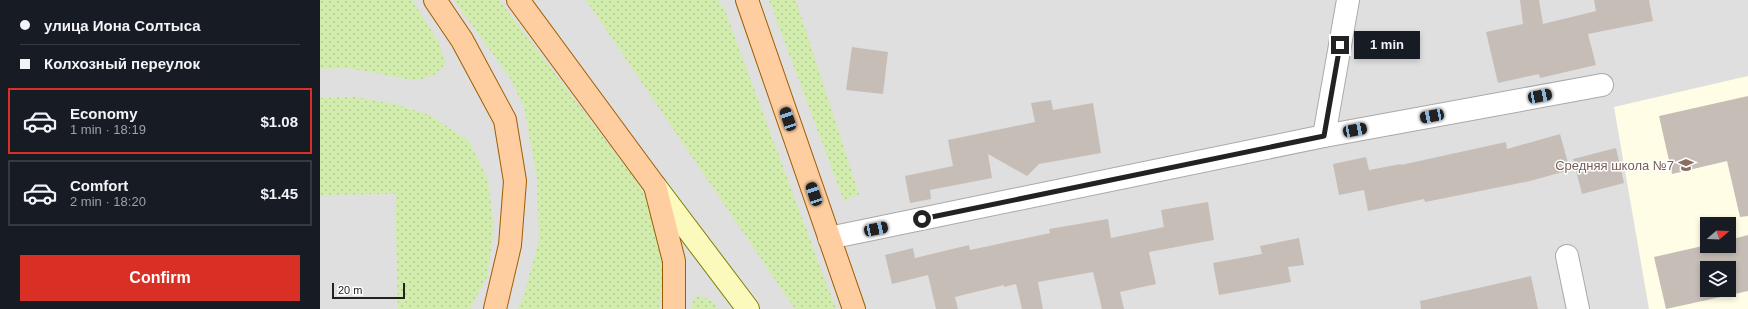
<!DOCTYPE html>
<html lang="en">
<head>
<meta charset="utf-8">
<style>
	body { margin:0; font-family:Arial,sans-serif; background:#242831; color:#f1f3f6; height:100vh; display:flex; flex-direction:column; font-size:15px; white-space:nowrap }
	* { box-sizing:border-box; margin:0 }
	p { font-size:13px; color:#9ea1a6 }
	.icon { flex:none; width:22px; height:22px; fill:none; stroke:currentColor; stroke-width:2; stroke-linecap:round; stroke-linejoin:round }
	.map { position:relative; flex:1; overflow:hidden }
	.sheet { display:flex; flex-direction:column; background:#171b24; width:320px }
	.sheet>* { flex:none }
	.top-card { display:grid; align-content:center; height:88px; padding:0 20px; background:#171b24 }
	.needle { width:26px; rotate:71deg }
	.tools { position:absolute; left:1380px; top:217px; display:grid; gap:8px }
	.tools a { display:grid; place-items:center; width:36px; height:36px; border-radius:0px; background:#171b24; box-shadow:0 2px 6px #0003; font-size:20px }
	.scale { position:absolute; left:12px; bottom:10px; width:73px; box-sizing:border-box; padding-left:4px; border:2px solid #222; border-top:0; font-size:11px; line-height:14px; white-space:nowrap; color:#222; -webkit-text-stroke:3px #fff; paint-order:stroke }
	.end { position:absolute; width:18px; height:18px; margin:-9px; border:5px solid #222; background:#fff; box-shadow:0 0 0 2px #fff }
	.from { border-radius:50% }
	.bubble { position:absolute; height:28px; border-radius:0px; background:#171b24; box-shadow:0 2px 6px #0003; font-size:13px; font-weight:700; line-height:28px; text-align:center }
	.car { position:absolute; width:12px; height:24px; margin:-12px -6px; border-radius:5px; box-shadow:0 0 3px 1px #0007; background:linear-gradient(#222 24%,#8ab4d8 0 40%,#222 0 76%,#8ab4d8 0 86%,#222 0) }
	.top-card b { display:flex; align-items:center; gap:14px; height:38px; font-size:15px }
	.top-card b+b { border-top:1px solid #363941 }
	.top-card i { width:10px; height:10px; background:#f1f3f6 }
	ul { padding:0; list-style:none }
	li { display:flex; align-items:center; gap:12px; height:66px; margin:0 8px 6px; padding:0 12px; border:2px solid #363941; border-radius:0px }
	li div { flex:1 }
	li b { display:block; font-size:15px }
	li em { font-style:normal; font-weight:700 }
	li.current { border-color:#d93025 }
	li>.icon { width:36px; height:36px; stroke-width:1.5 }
	.cta { display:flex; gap:8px; margin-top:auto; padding:8px 20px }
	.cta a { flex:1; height:46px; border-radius:0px; background:#d93025; color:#fff; font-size:16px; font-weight:700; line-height:46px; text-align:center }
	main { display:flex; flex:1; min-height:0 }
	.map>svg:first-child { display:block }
	.residential { fill:#e0dfdf; fill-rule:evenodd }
	.education { fill:#fffde5; fill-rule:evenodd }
	.grass { fill:url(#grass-dots) }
	.building { fill:#c7bdb7; fill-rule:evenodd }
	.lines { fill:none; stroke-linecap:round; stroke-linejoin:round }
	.street-casing { stroke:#a9a9a9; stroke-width:24 }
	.secondary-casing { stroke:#7d8002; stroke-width:24 }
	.primary-casing { stroke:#a05d00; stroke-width:24 }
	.street { stroke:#fff; stroke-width:22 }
	.secondary { stroke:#fcf9bd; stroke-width:22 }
	.primary { stroke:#fecea1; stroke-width:22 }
	.route { stroke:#222; stroke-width:5 }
	.labels { text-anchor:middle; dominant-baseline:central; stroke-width:3; stroke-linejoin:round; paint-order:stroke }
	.education-label { font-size:13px; fill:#785e54; stroke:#fff; text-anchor:end }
</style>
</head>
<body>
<main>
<section class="sheet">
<div class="top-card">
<b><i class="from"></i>улица Иона Солтыса</b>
<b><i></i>Колхозный переулок</b>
</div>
<ul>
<li class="current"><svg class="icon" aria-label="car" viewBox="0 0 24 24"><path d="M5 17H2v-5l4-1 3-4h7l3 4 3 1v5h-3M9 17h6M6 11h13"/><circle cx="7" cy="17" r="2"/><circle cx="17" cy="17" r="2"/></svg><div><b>Economy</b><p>1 min · 18:19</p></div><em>$1.08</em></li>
<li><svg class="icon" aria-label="car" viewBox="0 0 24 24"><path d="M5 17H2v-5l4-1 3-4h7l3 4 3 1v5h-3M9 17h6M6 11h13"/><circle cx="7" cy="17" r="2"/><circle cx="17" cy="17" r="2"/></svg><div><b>Comfort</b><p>2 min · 18:20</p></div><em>$1.45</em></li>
</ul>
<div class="cta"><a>Confirm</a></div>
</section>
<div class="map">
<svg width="1428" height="309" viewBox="0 0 1428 309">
	<defs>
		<pattern id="grass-dots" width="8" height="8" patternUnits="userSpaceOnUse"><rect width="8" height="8" fill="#d2ecae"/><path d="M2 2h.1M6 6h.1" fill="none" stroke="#b4ca95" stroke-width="1.8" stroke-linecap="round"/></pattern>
	</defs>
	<rect width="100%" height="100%" fill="#f2eee9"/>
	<path class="residential" d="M0 0H1428V309H0ZM1387 224H1409V246H1387ZM1387 268H1409V290H1387Z"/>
	<path class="education" d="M1428 76V309H1329L1294 107ZM1387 224H1409V246H1387ZM1387 268H1409V290H1387Z"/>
	<g class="grass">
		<path d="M0 0H92L119 43 126 64 114 75 102 79H87L28 68 0 69Z"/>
		<path d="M134 0H179L321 187 338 221 345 262 339 309H198L204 295 219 240 217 177 204 107 190 78Z"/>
		<path d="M266 0H397L404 8 516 309H475Z"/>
		<path d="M449 0H476L539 194 524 201Z"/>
		<path d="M35 97 75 104 110 115 149 141 168 180 174 227 167 277 150 309H78L75 194 0 195V98Z"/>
		<path d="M381 296 392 301 398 309H371L374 298Z"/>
	</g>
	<g class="building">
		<path d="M1200 0H1219L1223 24 1276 11 1274 0H1329L1333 21 1268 34 1276 65 1220 78 1219 74 1178 83 1166 32 1203 24Z"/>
		<path d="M532 47 568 52 563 94 526 90Z"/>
		<path d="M1428 96V216L1420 217 1407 161 1352 174 1339 116Z"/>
		<path d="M731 100 733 110 773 103 781 153 719 164 707 176 668 154 672 178 610 190 611 199 590 203 585 176 633 166 628 140 715 122 711 103Z"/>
		<path d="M1240 134 1250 170 1210 181 1105 202 1104 199 1048 211 1044 190 1019 195 1013 164 1046 157 1049 170 1081 164V165L1186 142 1187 149Z"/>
		<path d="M1296 148 1304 183 1262 194 1253 159Z"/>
		<path d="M888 202 894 240 829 252 836 284 800 292 804 309H782L773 272 718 282 723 309H702L696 284 684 287V285L635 297 638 309H616L608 275 572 284 565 255 593 248 595 258 649 245 650 250 730 233 729 229 788 219 791 238 844 227 841 210Z"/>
		<path d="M1428 235V291L1346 309 1334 257 1387 245 1409 246V240ZM1387 268H1409V290H1387Z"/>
		<path d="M979 238 984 265 968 267 971 282 899 295 893 263 942 254 940 246Z"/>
		<path d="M1211 276 1218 309H1101L1100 301Z"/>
	</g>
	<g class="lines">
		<g class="street-casing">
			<g id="street">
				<path d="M1004 136 1028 0"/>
				<path d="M509 238 1004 136 1282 85"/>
				<path d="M1247 256 1258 309"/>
			</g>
		</g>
		<g class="secondary-casing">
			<path id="secondary" d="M335 186 428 309"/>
		</g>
		<g class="primary-casing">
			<g id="primary">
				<path d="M115 0 142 40 185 120 195 181 190 245 175 309"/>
				<path d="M198 0 335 186 354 261V309"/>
				<path d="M427 0 534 309"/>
			</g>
		</g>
		<use href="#street" class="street"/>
		<use href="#secondary" class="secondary"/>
		<use href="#primary" class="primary"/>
	</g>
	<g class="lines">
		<path class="route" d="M602 219 1004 136 1020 45"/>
	</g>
	<defs>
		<g id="school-bare" transform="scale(1.2)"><path d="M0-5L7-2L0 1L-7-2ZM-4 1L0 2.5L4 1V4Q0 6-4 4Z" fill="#8d6e63" stroke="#fff" stroke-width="2.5" paint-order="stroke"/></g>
	</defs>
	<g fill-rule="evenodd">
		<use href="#school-bare" x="1366" y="165"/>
	</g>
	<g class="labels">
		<g class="education-label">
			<text x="1354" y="165">Средняя школа №7</text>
		</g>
	</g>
</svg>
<div class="tools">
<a><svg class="needle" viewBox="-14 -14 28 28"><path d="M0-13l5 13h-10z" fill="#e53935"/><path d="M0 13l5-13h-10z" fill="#9ea1a6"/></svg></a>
<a><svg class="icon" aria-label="layers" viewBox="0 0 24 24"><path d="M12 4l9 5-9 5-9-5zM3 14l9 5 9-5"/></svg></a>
</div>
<div class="scale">20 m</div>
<i class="end from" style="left:602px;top:219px"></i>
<i class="end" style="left:1020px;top:45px"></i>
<div class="bubble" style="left:1034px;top:31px;width:66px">1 min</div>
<i class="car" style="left:1220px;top:96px;rotate:79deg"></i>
<i class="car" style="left:1112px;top:116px;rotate:259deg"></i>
<i class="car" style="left:468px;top:119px;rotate:341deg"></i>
<i class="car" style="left:1035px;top:130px;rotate:79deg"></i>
<i class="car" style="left:494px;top:194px;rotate:341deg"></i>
<i class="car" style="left:556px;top:229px;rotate:78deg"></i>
</div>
</main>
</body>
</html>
